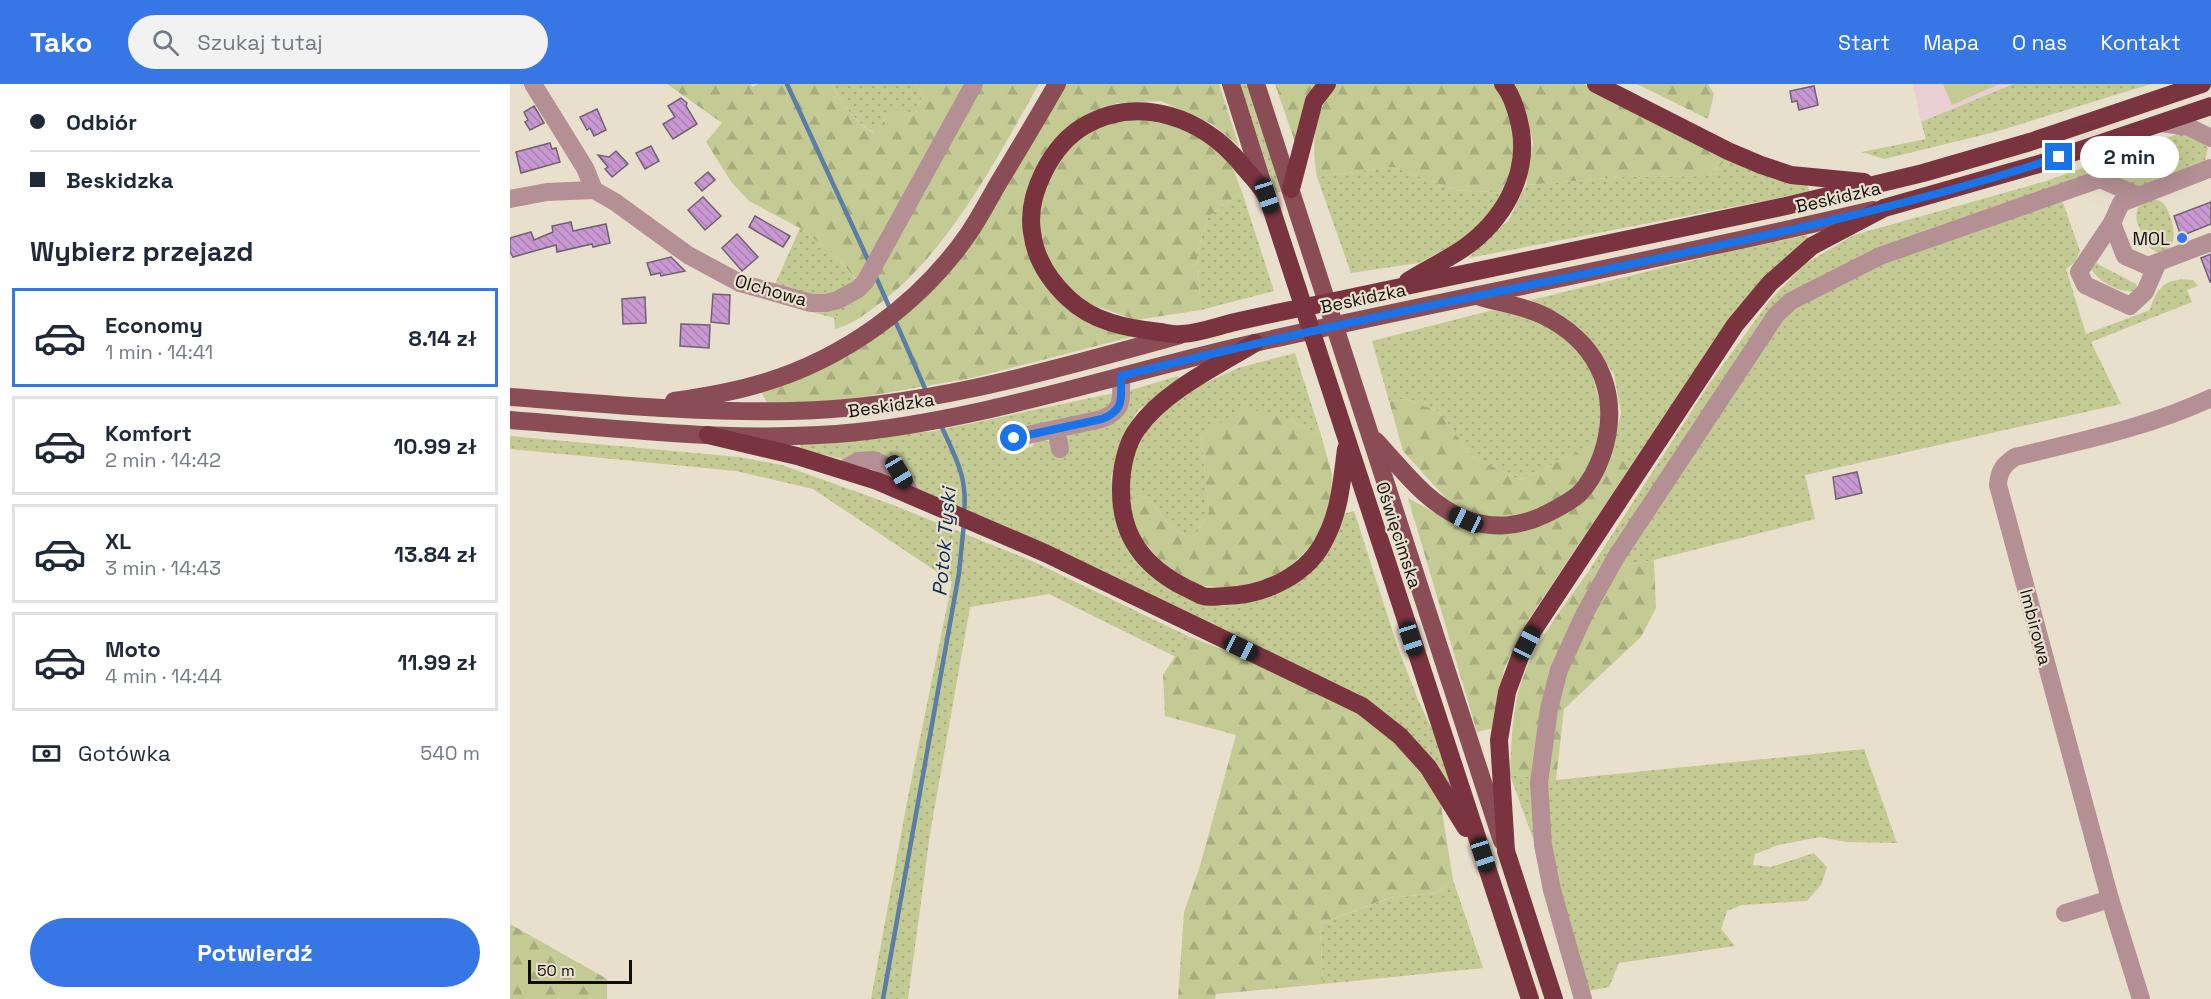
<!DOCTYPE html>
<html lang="pl">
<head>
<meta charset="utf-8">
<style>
	body { margin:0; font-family:"Space Grotesk",sans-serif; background:#f2f2f3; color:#1f2937; height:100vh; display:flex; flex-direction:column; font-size:22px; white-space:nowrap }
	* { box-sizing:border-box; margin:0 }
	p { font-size:20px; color:#747a83 }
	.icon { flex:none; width:33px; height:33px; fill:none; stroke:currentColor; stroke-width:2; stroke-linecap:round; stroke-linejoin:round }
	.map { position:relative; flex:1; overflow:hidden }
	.sheet { display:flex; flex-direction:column; background:#fff; width:510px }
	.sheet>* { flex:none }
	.banner { display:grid; align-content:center; height:132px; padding:0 30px; background:#fff }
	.scale { position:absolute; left:18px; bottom:15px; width:104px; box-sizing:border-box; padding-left:6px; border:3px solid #0f0c06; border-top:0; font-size:16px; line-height:21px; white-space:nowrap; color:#0f0c06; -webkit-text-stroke:4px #e9dfcd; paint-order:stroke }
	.end { position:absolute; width:27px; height:27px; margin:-14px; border:8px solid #1a73e8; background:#fff; box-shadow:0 0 0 3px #fff }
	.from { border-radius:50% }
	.bubble { position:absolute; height:42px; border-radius:21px; background:#fff; box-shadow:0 6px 24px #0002; font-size:20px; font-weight:800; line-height:42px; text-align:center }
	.car { position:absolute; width:18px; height:36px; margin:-18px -9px; border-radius:8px; box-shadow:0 0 4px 2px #0007; background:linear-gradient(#222 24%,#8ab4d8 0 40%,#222 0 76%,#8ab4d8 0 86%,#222 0) }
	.banner b { display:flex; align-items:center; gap:21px; height:57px; font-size:22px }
	.banner b+b { border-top:2px solid #e0e1e3 }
	.banner i { width:15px; height:15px; background:#1f2937 }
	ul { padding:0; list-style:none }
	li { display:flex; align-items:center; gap:18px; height:99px; margin:0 12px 9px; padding:0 18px; border:3px solid #e0e1e3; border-radius:0px }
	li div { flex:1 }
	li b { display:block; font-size:22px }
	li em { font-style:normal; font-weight:800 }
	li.on { border-color:#3677e5 }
	li>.icon { width:54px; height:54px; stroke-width:1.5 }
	h2 { padding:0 30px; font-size:27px; line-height:72px }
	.pay { display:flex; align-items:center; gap:15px; height:66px; padding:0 30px; font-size:22px }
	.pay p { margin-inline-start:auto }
	.primary-button { display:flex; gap:12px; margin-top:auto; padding:12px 30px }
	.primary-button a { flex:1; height:69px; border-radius:36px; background:#3677e5; color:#fff; font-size:24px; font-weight:800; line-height:69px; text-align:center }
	header { display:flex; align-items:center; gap:36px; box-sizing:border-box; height:84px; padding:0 30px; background:#3677e5; color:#fff }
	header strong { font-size:28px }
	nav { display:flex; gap:33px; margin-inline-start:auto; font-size:21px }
	.search { width:420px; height:54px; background:#f2f2f3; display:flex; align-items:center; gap:15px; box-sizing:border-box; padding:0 21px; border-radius:33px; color:#747a83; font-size:22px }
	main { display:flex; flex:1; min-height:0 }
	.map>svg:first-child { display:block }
	.education { fill:#e9ced2 }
	.grass { fill:url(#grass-dots) }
	.forest { fill:url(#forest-firs) }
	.garden { fill:#c4ca93 }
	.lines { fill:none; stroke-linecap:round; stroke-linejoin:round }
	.stream { stroke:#5d7ea4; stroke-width:4.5 }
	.building { fill:url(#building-back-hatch); stroke:#6e6270; stroke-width:1.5 }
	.minor { stroke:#b49094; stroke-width:18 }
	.major { stroke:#8a4d55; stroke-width:18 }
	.highway { stroke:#7a343f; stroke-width:18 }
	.route { stroke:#1a73e8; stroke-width:8 }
	.poi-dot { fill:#3677e5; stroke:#e9dfcd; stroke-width:2 }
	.labels { text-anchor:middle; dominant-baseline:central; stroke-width:4.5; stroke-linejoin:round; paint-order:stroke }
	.street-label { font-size:18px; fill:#0f0c06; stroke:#e9dfcd }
	.poi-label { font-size:18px; fill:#0f0c06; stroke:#e9dfcd; text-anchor:end }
	.water-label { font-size:20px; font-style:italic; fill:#092b50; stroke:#e9dfcd }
</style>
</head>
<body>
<header>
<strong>Tako</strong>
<div class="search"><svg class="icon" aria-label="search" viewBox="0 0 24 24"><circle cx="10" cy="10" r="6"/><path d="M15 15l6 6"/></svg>Szukaj tutaj</div>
<nav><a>Start</a><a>Mapa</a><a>O nas</a><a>Kontakt</a></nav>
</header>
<main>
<section class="sheet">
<div class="banner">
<b><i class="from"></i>Odbiór</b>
<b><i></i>Beskidzka</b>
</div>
<h2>Wybierz przejazd</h2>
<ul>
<li class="on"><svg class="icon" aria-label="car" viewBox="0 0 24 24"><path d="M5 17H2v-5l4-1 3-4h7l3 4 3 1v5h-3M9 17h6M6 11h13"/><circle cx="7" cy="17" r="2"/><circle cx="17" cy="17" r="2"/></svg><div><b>Economy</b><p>1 min · 14:41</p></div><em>8.14 zł</em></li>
<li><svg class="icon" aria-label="car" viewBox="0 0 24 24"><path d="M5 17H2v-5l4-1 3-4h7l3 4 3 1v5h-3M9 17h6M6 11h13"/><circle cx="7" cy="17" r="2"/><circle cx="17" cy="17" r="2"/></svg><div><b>Komfort</b><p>2 min · 14:42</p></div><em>10.99 zł</em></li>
<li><svg class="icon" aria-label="car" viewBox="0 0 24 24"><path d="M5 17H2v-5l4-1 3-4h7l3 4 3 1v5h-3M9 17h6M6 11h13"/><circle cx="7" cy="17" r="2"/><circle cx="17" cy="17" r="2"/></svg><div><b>XL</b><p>3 min · 14:43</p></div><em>13.84 zł</em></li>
<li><svg class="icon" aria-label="car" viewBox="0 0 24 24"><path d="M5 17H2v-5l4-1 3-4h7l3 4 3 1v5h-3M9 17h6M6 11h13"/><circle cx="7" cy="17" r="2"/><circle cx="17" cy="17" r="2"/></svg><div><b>Moto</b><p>4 min · 14:44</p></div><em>11.99 zł</em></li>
</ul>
<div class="pay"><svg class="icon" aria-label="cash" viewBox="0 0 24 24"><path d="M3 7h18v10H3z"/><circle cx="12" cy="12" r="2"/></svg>Gotówka<p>540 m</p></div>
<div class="primary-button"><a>Potwierdź</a></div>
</section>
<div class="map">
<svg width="1701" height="915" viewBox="0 0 1701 915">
	<defs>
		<pattern id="grass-dots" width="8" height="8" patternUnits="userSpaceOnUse" patternTransform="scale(1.5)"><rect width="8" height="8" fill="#c4ca93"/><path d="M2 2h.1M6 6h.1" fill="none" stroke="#a7ac7d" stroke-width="1.8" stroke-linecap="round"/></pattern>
		<pattern id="forest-firs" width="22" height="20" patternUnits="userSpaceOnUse" patternTransform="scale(1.5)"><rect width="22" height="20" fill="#c4ca93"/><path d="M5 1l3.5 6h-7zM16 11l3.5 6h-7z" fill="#a7ac7d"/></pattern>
		<pattern id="building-back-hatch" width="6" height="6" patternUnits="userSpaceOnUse" patternTransform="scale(1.5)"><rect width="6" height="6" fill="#c998d2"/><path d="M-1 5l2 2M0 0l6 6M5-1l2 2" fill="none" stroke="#ab82b3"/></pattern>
	</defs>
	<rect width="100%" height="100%" fill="#e9dfcd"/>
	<path class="education" d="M1403 0H1503L1411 38Z"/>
	<g class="grass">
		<path d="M323 0H404L413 10 405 29 374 36 364 49C344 36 332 22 323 0Z"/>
		<path d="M730 0H738L773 107 766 109Z"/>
		<path d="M1503 0H1641L1485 48 1374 75 1352 68 1416 55 1411 38Z"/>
		<path d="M1673 48 1694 55 1698 64 1695 77 1632 103 1593 92 1552 116 1570 167 1565 178 1556 185 1576 250 1640 226C1646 202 1658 193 1683 196L1688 202 1677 206 1682 218 1581 258 1611 320 1295 391 1305 435 1144 476 1078 488 1199 300 1260 216 1295 180 1344 151 1536 97Z"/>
		<path d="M1216 76 1297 100 1300 108 959 174 967 163 999 136 1016 101 1112 93 1198 92Z"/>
		<path d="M883 83 946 106 997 109 959 152 909 179 841 189 807 93Z"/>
		<path d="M732 108 764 207 691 226 687 169 698 133Z"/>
		<path d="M1642 115C1654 116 1656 122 1660 132 1674 170 1644 186 1630 145 1626 136 1625 132 1628 123Z"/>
		<path d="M290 144 325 171 357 209 324 234 258 216Z"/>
		<path d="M1297 151 1300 157 1252 194 1122 380 1101 371 1111 329 1104 290 1071 245 1021 216 1221 167Z"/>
		<path d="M1586 179 1626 200 1628 203 1626 207C1610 210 1589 198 1580 184Z"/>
		<path d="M983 226 1017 233 1053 252 1080 283 1093 329 1088 358 1010 396 963 373 928 327 895 315 879 317 862 257Z"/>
		<path d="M785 269 811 351 772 332 691 351 699 428 684 453 664 447 638 414 618 408V384L633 347 656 323 689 302 728 284Z"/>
		<path d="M668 292 670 297 628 326 612 354 601 393 608 441 624 474 648 497 685 516 712 522 740 518 769 508 833 430 844 427 888 564 909 618 927 656 944 710 885 641 849 610 412 410 398 385 365 370 337 376 293 366 289 360 425 347 604 309 602 326 498 349 502 367 522 363 527 354 543 359 554 356 564 346 613 326 621 306Z"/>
		<path d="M0 352 229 373 272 381 378 419 522 477 678 552 666 573 539 510 460 523 420 750 398 915H361L397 718 442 498 303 405 226 387 0 365Z"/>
		<path d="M1354 665 1387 759 1337 758 1310 753 1268 761 1245 770 1243 781 1261 783 1304 769 1317 783 1311 801 1297 817 1232 821 1217 827 1211 845 1225 862 1109 879 1099 903 1078 907 1000 691 1046 696Z"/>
		<path d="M943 796 973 884 813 900 810 840 880 814 927 809Z"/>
	</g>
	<g class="forest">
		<path d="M157 0H240L243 3 248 0H323C332 22 344 36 363 49L385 25 405 29 413 10 404 0H529C485 77 438 170 365 223 351 233 341 241 325 245L324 234 357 208 325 171 290 144 239 117 222 99 196 58 212 39Z"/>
		<path d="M552 0H709L729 62 702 40 651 17 607 19 571 35 516 116 543 211 621 253 462 294 329 317 257 319 251 307 419 207Z"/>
		<path d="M765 0H810L785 58Z"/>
		<path d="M824 0H985L995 11 1007 51 997 109 946 106 883 83 807 93C801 55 804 34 824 0Z"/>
		<path d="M1001 0H1074L1216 76 1198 92 1112 93 1016 101 1023 58 1012 16Z"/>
		<path d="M1127 0H1198L1204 10 1198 35Z"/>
		<path d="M632 35 667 38 719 74 732 108 698 133 687 169 691 226 626 236 571 217 540 185 527 153 530 120 545 77 573 49 598 37Z"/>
		<path d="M895 315 928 327 963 373 1010 396 1088 358 1074 393 1052 415 1023 431 981 434 942 421 893 367 879 317Z"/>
		<path d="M734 324 772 332 811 351 822 390 820 428 802 461 772 490 728 505 687 501 653 480 625 447 618 408 638 414 664 447 684 453 699 428 691 351Z"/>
		<path d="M1101 371 1122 380 1019 535 994 585 984 644 967 648 898 414 927 430 979 448H1014L1051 431Z"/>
		<path d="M1144 476 1146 524 1131 553 1054 625 1046 696 1000 691C1001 662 1002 626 1011 599 1025 558 1053 523 1078 488Z"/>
		<path d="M678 552 771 588 847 627 887 658 929 709 943 796 927 809 879 814 810 840 813 900 706 910 705 915H668L674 828 690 782 726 651 655 632 653 591Z"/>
		<path d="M0 840 97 895V915H0Z"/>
	</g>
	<path class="garden" d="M1433 0H1489L1442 21Z"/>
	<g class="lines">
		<g class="stream">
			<path d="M277 0 360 180"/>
			<path d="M365 191 381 227"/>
			<path d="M384 234 417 309"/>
			<path d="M430 339C445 373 458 392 454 430"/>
			<path d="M373 915 449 489 454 439"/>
		</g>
	</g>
	<g class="building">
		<path d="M1304 2 1308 21 1289 26 1287 17 1282 18 1280 7Z"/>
		<path d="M171 14 177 19 176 22 187 40 163 55 153 40 165 33 158 22Z"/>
		<path d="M24 22 34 39 20 46 15 38 18 36 14 28Z"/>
		<path d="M87 25 96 46 84 52 80 44 77 46 70 33Z"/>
		<path d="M40 59 42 65 46 64 50 78 11 89 6 68Z"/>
		<path d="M141 62 149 77 135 85 126 69Z"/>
		<path d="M106 67 118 80 102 93 95 85 98 83 88 71 99 73Z"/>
		<path d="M198 88 205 96 192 107 185 99Z"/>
		<path d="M193 113 211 132 195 146 178 126Z"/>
		<path d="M1701 118V140L1671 152 1664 132Z"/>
		<path d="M245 132 280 152 273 163 239 143Z"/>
		<path d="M61 138 63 147 96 140 100 159 83 163 82 160 47 168 46 161 3 173 0 168V154L21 148 24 156 43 148 42 142Z"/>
		<path d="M227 150 248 173 232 187 212 164Z"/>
		<path d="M1701 170V198H1700L1691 174Z"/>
		<path d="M161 173 175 187 151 192 150 189 141 191 137 179Z"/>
		<path d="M203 210 220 211 219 240 201 238Z"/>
		<path d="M135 213 136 239 113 240 112 215Z"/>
		<path d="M171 240 200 241 199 264 170 262Z"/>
		<path d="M1347 388 1352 409 1326 415 1323 393Z"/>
	</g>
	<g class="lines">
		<g class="minor">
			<path d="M23 0 75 84 84 106 105 118 178 171 230 199 301 219H316L328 216 348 205 355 198 464 0"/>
			<path d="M1651 39 1679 43 1701 54"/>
			<path d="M1629 112 1611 119 1602 139 1615 172 1638 182 1701 158"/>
			<path d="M0 115 37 108 84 106"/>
			<path d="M1602 139 1569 188 1575 201 1620 222 1635 208 1648 178"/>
			<path d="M546 345 550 365"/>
			<path d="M504 354 592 335C615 326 611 314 611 292"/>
			<path d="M334 385 348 377 363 376 389 388 402 412"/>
			<path d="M1555 829 1600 815"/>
			<path d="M1073 915 1042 806 1033 761 1029 699 1039 625 1049 586 1075 529 1106 473 1266 231 1281 217 1370 172 1590 95 1629 112 1701 84"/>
			<path d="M1631 915 1600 815 1488 401C1489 387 1493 381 1505 373 1571 357 1639 343 1701 314"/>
		</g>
		<g class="major">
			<path d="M721 0 756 110"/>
			<path d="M746 0 992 757"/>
			<path d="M0 313C94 320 188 329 282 327 414 324 543 286 670 251"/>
			<path d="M164 317C193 313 222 308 249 300 333 276 410 220 459 149 470 133 479 115 489 98 509 65 528 33 547 0"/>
			<path d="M0 336C115 345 233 360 348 348 484 333 616 287 749 258 954 212 1160 174 1363 126"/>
			<path d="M866 357C892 385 918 421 955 435 981 445 1009 443 1034 431 1046 425 1059 419 1069 410 1080 399 1087 385 1092 371 1111 315 1092 264 1040 235 1020 223 993 220 970 213"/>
		</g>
		<g class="highway">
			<path d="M1086 0 1218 67 1251 81 1281 91 1354 98"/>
			<path d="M781 105 804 17 817 0"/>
			<path d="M898 197C916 186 936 176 954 164 992 137 1018 94 1011 47 1008 31 1003 12 993 0"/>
			<path d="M745 259C707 282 653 308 628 344 616 359 611 386 611 404 610 452 634 483 676 504 681 506 687 510 693 512 699 514 708 512 715 512 755 511 799 491 816 453 830 426 832 395 836 365"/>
			<path d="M198 351 287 372 367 397 535 469 852 622 890 652 918 683 956 744"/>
			<path d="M1020 915C936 656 849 398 766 139 763 130 760 118 755 110 749 99 739 90 731 80 694 34 629 10 574 42 542 61 516 110 522 148 525 174 539 196 558 214 583 238 616 244 650 248 657 249 665 251 672 250 690 249 708 242 725 238 755 231 785 225 815 219L1276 122 1413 89 1520 58 1692 0"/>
			<path d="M1044 915 996 767 989 656 997 608 1011 570 1022 548 1225 241 1260 199 1302 162 1374 124 1529 80 1701 22"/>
		</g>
	</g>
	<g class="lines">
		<path class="route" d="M504 354 592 335C615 326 611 314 611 292 766 253 923 221 1079 189 1237 156 1396 124 1549 73"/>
	</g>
	<circle class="poi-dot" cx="1672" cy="154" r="6"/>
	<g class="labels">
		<g class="street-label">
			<text transform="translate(1328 113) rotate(-13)">Beskidzka</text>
			<text transform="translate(261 206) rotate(16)">Olchowa</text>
			<text transform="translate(853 214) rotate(-12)">Beskidzka</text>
			<text transform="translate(381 321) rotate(-8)">Beskidzka</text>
			<text transform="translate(889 451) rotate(72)">Oświęcimska</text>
			<text transform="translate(1526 543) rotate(75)">Imbirowa</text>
		</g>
		<g class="poi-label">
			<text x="1660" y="154">MOL</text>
		</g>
		<g class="water-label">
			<text transform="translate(434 458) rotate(-85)">Potok Tyski</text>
		</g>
	</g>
</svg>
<div class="scale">50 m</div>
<i class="end from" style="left:504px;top:354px"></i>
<i class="end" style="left:1549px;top:73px"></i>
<div class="bubble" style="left:1570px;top:52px;width:99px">2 min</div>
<i class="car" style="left:757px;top:112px;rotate:162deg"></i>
<i class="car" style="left:389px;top:388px;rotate:149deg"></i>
<i class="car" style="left:956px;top:436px;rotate:295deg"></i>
<i class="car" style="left:901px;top:555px;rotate:162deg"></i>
<i class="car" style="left:1017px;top:559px;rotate:27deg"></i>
<i class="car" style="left:731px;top:564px;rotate:116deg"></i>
<i class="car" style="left:973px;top:771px;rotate:162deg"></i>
</div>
</main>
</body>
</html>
